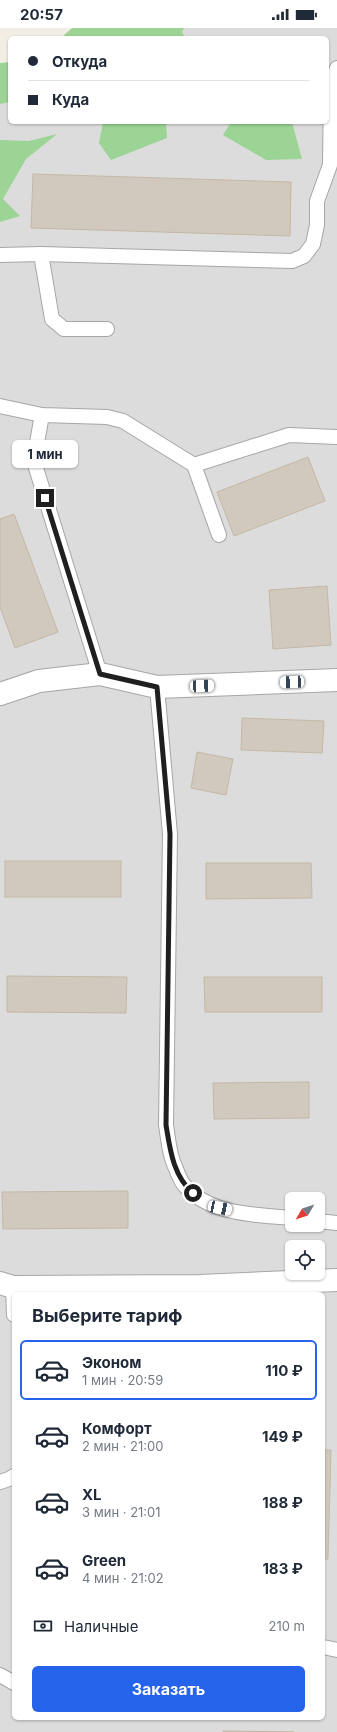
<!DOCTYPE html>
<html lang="ru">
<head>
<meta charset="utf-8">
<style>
	body { margin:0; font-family:Inter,sans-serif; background:#f6f6f7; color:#1f2937; height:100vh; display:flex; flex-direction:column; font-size:15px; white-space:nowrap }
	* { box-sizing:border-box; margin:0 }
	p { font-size:13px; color:#747a83 }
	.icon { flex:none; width:22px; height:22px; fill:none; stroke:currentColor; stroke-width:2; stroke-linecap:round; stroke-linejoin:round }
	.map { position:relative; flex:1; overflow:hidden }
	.panel { position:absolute; left:12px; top:1264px; width:313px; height:428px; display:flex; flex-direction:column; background:#fff; border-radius:6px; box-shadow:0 1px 3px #0004 }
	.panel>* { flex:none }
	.top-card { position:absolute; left:8px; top:8px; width:321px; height:88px; border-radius:6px; box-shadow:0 1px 3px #0004; display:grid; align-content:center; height:88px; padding:0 20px; background:#fff }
	.needle { width:26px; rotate:231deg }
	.buttons { position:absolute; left:285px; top:1164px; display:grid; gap:8px }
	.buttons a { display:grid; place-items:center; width:40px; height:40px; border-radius:6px; background:#fff; box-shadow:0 1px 3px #0004; font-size:20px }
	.end { position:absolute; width:18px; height:18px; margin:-9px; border:5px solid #1f1f1f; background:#fff; box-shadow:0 0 0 2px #fff }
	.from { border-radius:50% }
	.bubble { position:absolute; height:28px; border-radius:6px; background:#fff; box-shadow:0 1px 3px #0004; font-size:13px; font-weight:700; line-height:28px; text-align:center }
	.car { position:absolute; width:12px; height:24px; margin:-12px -6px; border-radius:5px; box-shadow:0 0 3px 1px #0007; background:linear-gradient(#fff 24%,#345 0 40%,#fff 0 76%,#345 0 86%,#fff 0) }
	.top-card b { display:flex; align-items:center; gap:14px; height:38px; font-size:15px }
	.top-card b+b { border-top:1px solid #e0e1e3 }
	.top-card i { width:10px; height:10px; background:#1f2937 }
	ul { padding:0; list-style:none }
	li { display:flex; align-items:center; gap:12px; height:60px; margin:0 8px 6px; padding:0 12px; border:2px solid transparent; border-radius:6px }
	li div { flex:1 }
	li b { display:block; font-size:15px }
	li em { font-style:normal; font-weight:700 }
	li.selected { border-color:#2563eb }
	li>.icon { width:36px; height:36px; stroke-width:1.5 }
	h2 { padding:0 20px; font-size:18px; line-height:48px }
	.pay { display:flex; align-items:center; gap:10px; height:44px; padding:0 20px; font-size:15px }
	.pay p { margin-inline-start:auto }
	.action { display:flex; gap:8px; margin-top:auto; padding:8px 20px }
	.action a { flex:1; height:46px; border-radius:6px; background:#2563eb; color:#fff; font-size:16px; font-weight:700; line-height:46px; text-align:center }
	.status { display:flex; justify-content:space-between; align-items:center; height:28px; padding:0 20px; background:#fff; direction:ltr }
	.status svg { height:11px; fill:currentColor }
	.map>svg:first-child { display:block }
	.residential { fill:#dddcdc; fill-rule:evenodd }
	.forest { fill:#9bd495 }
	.building { fill:#d1c9bd; stroke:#c4b8a5 }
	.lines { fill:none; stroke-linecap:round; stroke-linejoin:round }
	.service-casing { stroke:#a6a6a6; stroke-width:16 }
	.minor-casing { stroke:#a6a6a6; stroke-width:24 }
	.service { stroke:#fff; stroke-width:14 }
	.minor { stroke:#fff; stroke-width:22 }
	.route { stroke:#1f1f1f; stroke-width:5 }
</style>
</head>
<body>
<div class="status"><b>20:57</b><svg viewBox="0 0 49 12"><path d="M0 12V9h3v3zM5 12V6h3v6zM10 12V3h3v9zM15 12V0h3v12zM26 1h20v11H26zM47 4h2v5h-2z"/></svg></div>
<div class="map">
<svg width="337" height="1704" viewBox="0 0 337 1704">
	<rect width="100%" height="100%" fill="#f1efe4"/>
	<path class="residential" d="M155 0H337V1704H0V59L10 57V94H327V10H147ZM292 1171H318V1197H292ZM292 1219H318V1245H292ZM14 1266H323V1690H14Z"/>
	<g class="forest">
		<path d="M72 0H184L182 4 185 10H61Z"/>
		<path d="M10 34V74L0 76V35Z"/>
		<path d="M103 94H166L167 110 111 132 99 115Z"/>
		<path d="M231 94H292L302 131 266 132 223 107Z"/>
		<path d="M57 106 26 131 3 171 20 188 0 194V112L29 113Z"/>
	</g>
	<g class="building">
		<path d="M33 146 291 154 290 208 31 200Z"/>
		<path d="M308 429 325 473 234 508 217 464Z"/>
		<path d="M14 486 58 604 15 620 0 579V491Z"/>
		<path d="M327 558 331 617 273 621 269 562Z"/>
		<path d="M242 690 324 693 322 725 241 722Z"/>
		<path d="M197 724 233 731 226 767 191 760Z"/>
		<rect x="5" y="833" width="116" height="36"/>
		<path d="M206 835H311L312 870 206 871Z"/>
		<path d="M7 948 127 949 126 985 7 984Z"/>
		<path d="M204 949H322V984H205Z"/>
		<path d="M309 1054V1090L214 1091 213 1055Z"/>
		<path d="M128 1163V1200L3 1201 2 1164Z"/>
		<path d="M323 1422H331L328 1531H323Z"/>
		<path d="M223 1703 294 1704H223Z"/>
	</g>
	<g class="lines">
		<g class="service-casing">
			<g id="service">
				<path d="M41 226 52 291 64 301H107"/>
				<path d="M0 227 41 226 292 233 304 228 313 216 317 197V173L330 137 331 56 337 40"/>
				<path d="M0 378 42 387 107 389 123 393 194 437 289 407 337 409"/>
				<path d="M42 387 36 420V440L100 646"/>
				<path d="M194 437 219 507"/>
				<path d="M157 659 170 806 166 1097C168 1109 169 1125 174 1136 177 1143 180 1153 185 1158 210 1187 257 1187 292 1190"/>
				<path d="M318 1193 337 1195"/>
				<path d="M13 1259 14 1287"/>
				<path d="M0 1454 9 1451 14 1448"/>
				<path d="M323 1619 337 1622"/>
				<path d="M0 1647 14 1655"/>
			</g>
		</g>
		<g class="minor-casing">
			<g id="minor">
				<path d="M0 666 39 653 100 646 157 659 337 652"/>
				<path d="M0 1255 13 1259 200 1258 337 1252"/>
			</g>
		</g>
		<use href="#service" class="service"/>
		<use href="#minor" class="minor"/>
	</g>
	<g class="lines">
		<path class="route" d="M45 470 100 646 157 659 170 806 166 1097C170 1121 173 1148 193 1165"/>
	</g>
</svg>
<div class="buttons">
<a><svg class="needle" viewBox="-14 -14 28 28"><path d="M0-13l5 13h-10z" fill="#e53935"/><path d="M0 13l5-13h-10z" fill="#747a83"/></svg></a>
<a><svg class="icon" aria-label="locate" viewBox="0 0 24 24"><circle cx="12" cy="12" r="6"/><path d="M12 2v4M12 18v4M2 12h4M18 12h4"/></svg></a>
</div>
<i class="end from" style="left:193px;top:1165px"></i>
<i class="end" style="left:45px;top:470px"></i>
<div class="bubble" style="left:12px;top:412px;width:66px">1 мин</div>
<i class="car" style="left:292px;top:654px;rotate:268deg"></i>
<i class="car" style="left:202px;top:658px;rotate:88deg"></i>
<i class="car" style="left:220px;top:1180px;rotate:102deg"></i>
<div class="top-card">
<b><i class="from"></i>Откуда</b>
<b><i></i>Куда</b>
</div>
<section class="panel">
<h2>Выберите тариф</h2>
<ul>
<li class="selected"><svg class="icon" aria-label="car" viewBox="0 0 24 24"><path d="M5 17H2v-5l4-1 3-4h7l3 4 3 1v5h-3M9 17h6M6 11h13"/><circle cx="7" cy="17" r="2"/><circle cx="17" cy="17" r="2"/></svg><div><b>Эконом</b><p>1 мин · 20:59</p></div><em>110 ₽</em></li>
<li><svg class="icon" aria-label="car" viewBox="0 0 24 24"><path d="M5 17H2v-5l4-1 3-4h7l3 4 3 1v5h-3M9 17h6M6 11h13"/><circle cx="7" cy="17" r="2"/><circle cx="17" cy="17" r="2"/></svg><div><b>Комфорт</b><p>2 мин · 21:00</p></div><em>149 ₽</em></li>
<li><svg class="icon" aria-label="car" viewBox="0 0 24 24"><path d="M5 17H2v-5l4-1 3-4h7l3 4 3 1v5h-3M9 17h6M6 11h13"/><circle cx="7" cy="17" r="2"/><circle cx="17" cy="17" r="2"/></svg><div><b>XL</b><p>3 мин · 21:01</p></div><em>188 ₽</em></li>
<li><svg class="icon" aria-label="car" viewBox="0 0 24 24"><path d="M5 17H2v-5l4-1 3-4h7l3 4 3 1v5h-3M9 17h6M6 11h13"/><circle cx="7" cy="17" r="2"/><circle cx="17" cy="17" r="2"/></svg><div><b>Green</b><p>4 мин · 21:02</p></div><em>183 ₽</em></li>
</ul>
<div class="pay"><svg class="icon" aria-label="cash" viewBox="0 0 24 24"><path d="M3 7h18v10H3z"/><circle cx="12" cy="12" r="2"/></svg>Наличные<p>210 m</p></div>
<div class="action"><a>Заказать</a></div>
</section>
</div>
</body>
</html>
